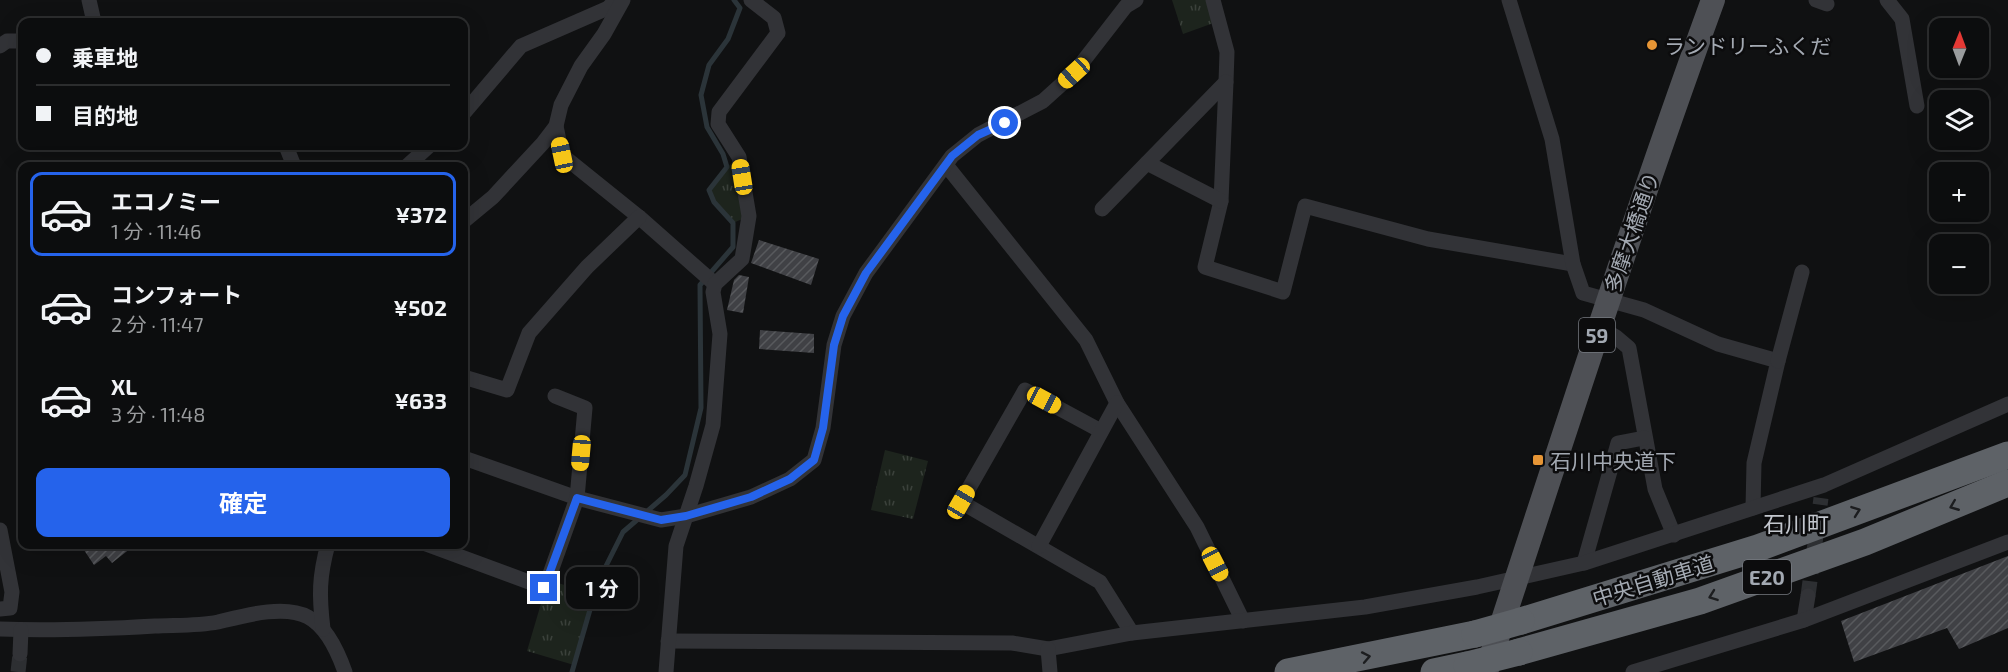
<!DOCTYPE html>
<html lang="ja">
<head>
<meta charset="utf-8">
<style>
	body { margin:0; font-family:"Exo 2","Noto Sans JP",sans-serif; background:#151617; color:#f1f3f6; height:100vh; display:flex; flex-direction:column; font-size:22px; white-space:nowrap }
	* { box-sizing:border-box; margin:0 }
	p { font-size:20px; color:#9a9c9e }
	.icon { flex:none; width:33px; height:33px; fill:none; stroke:currentColor; stroke-width:2; stroke-linecap:round; stroke-linejoin:round }
	.map { position:relative; flex:1; overflow:hidden }
	.side { position:absolute; left:18px; top:162px; width:450px; height:387px; display:flex; flex-direction:column; background:#0c0d0e; border-radius:12px; box-shadow:0 6px 24px #0002,0 0 0 2px #2c2d2e }
	.side>* { flex:none }
	.guide { position:absolute; left:18px; top:18px; width:450px; height:132px; border-radius:12px; box-shadow:0 6px 24px #0002,0 0 0 2px #2c2d2e; display:grid; align-content:center; height:132px; padding:0 18px; background:#0c0d0e }
	.needle { width:39px; rotate:1deg }
	.controls { position:absolute; left:1929px; top:18px; display:grid; gap:12px }
	.controls a { display:grid; place-items:center; width:60px; height:60px; border-radius:12px; background:#0c0d0e; box-shadow:0 6px 24px #0002,0 0 0 2px #2c2d2e; font-size:30px }
	.end { position:absolute; width:27px; height:27px; margin:-14px; border:8px solid #2563eb; background:#fff; box-shadow:0 0 0 3px #fff }
	.from { border-radius:50% }
	.bubble { position:absolute; height:42px; border-radius:12px; background:#0c0d0e; box-shadow:0 6px 24px #0002,0 0 0 2px #2c2d2e; font-size:20px; font-weight:700; line-height:42px; text-align:center }
	.car { position:absolute; width:18px; height:36px; margin:-18px -9px; border-radius:8px; box-shadow:0 0 4px 2px #0007; background:linear-gradient(#f5c518 24%,#345 0 40%,#f5c518 0 76%,#345 0 86%,#f5c518 0) }
	.guide b { display:flex; align-items:center; gap:21px; height:57px; font-size:22px }
	.guide b+b { border-top:2px solid #2c2d2e }
	.guide i { width:15px; height:15px; background:#f1f3f6 }
	ul { padding:10px 0 0; list-style:none }
	li { display:flex; align-items:center; gap:18px; height:84px; margin:0 12px 9px; padding:0 6px; border:3px solid transparent; border-radius:12px }
	li div { flex:1 }
	li b { display:block; font-size:22px }
	li em { font-style:normal; font-weight:700 }
	li.selected { border-color:#2563eb }
	li>.icon { width:54px; height:54px; stroke-width:1.5 }
	.primary-button { display:flex; gap:12px; margin-top:auto; padding:12px 18px }
	.primary-button a { flex:1; height:69px; border-radius:12px; background:#2563eb; color:#fff; font-size:24px; font-weight:700; line-height:69px; text-align:center }
	.map>svg:first-child { display:block }
	.park { fill:url(#park-tufts) }
	.lines { fill:none; stroke-linecap:round; stroke-linejoin:round }
	.stream { stroke:#2b3439; stroke-width:5 }
	.building { fill:url(#building-hatch) }
	.minor-tunnel { stroke:#2d2f32; stroke-width:15; stroke-dasharray:15 8; stroke-linecap:butt }
	.minor { stroke:#323337; stroke-width:15 }
	.primary { stroke:#4e5055; stroke-width:24 }
	.motorway { stroke:#5e6267; stroke-width:27 }
	.motorway-bridge { stroke:#5e6267; stroke-width:27 }
	.oneway { stroke:#1c1d1f }
	.route { stroke:#2563eb; stroke-width:8 }
	.poi-dot { fill:#e69535; stroke:#0c0c0d; stroke-width:2 }
	.labels { text-anchor:middle; dominant-baseline:central; stroke-width:5; stroke-linejoin:round; paint-order:stroke }
	.shield { fill:#0c0c0d; stroke:#767a80; stroke-width:1.5 }
	.shield-label { font-size:20px; font-weight:bold; fill:#a3a9b2 }
	.poi-label { font-size:21px; fill:#a3a9b2; stroke:#0c0c0d; text-anchor:start }
	.street-label { font-size:21px; fill:#a3a9b2; stroke:#0c0c0d }
	.neighbourhood-label { font-size:22px; fill:#c3c7ce; stroke:#0c0c0d }
</style>
</head>
<body>
<div class="map">
<svg width="2008" height="672" viewBox="0 0 2008 672">
	<defs>
		<pattern id="park-tufts" width="24" height="20" patternUnits="userSpaceOnUse" patternTransform="scale(1.5)"><rect width="24" height="20" fill="#1d241d"/><path d="M3 7l-1-3M5 7V3M7 7l1-3M15 17l-1-3M17 17v-4M19 17l1-3" fill="none" stroke="#3b413b"/></pattern>
		<pattern id="building-hatch" width="6" height="6" patternUnits="userSpaceOnUse" patternTransform="scale(1.5)"><rect width="6" height="6" fill="#404145"/><path d="M-1 1l2-2M0 6l6-6M5 7l2-2" fill="none" stroke="#585a5d"/></pattern>
	</defs>
	<rect width="100%" height="100%" fill="#101112"/>
	<g class="park">
		<path d="M1172 0H1213L1219 21 1183 34Z"/>
		<path d="M739 157 749 216 733 223 714 202 709 190 727 167Z"/>
		<path d="M885 450 928 461 913 519 871 510Z"/>
		<path d="M548 580 594 594 574 665 527 651Z"/>
	</g>
	<g class="lines">
		<path class="stream" d="M572 672 598 582 623 532 666 495 685 475 701 408 700 285 733 247V223L714 202 709 190 727 167 723 154 707 127 701 95 709 65 728 39 740 8 734 0"/>
	</g>
	<g class="building">
		<path d="M759 240 819 259 811 285 751 263Z"/>
		<path d="M739 275 749 277 743 313 727 310 734 280Z"/>
		<path d="M760 330 814 334V353L759 349Z"/>
		<path d="M80 544H136L112 563 106 556 94 565Z"/>
		<path d="M2008 556V628L1959 649 1947 628 1854 662 1841 621Z"/>
	</g>
	<g class="lines">
		<g class="minor-tunnel">
			<path d="M1808 596 1821 498"/>
			<path d="M18 672 20 654"/>
		</g>
		<g class="minor">
			<path d="M89 0 94 22"/>
			<path d="M1213 0 1227 52 1226 82 1221 201 1205 267 1283 292 1305 206 1428 239 1573 264"/>
			<path d="M1509 0 1552 139 1573 264 1583 293 1644 310 1718 344 1778 361 1754 463 1753 508"/>
			<path d="M1816 0 1827 4"/>
			<path d="M1887 0 1902 19 1917 106"/>
			<path d="M0 46 7 41H22"/>
			<path d="M464 113 521 46 608 8 616 0"/>
			<path d="M556 126 562 155 639 217 715 284"/>
			<path d="M286 146 294 166"/>
			<path d="M1147 163 1221 201"/>
			<path d="M946 165 1086 340 1117 403 1197 527 1243 621"/>
			<path d="M407 166 429 146"/>
			<path d="M1102 209 1226 82"/>
			<path d="M464 221 493 197 543 143 556 126 561 105 581 66 604 34 623 0"/>
			<path d="M1599 327 1616 337 1629 348 1655 489 1674 535"/>
			<path d="M1778 361 1802 272"/>
			<path d="M467 378 507 390 529 333 587 267 639 217"/>
			<path d="M1101 431 1025 390 961 502 1100 582 1132 633"/>
			<path d="M464 458 577 498 661 520 686 516 751 497 790 479 814 460 823 428 834 345 843 316 866 273 952 156 978 135 1043 101 1074 73 1126 6 1136 0"/>
			<path d="M0 530 12 592 10 608 0 609"/>
			<path d="M426 544 545 588 577 498 585 408 555 396"/>
			<path d="M1039 546 1117 403"/>
			<path d="M1584 563 1618 443 1644 438"/>
			<path d="M1804 620 1808 596"/>
			<path d="M0 629C52 631 103 629 155 626 175 625 198 626 218 622 243 616 284 604 308 617 327 627 338 652 345 672"/>
			<path d="M323 629C319 595 319 577 328 544"/>
			<path d="M668 641 1012 643 1048 649 1132 633 1365 607 1477 587 1584 563 1824 485 2008 404"/>
			<path d="M1048 649 1050 672"/>
			<path d="M20 654 21 630"/>
			<path d="M666 672 676 546 696 486 713 425 720 334 713 292 715 284 742 259 749 216 739 157 718 124 719 112 778 33 774 18 751 0"/>
			<path d="M1633 672 1804 620 2008 542"/>
		</g>
		<path class="primary" d="M1486 672C1560 447 1632 222 1713 0"/>
		<g class="motorway">
			<path d="M1521 621 1758 548 2008 455"/>
			<path d="M1519 652 1700 601 1865 542 2008 483"/>
			<path d="M1288 672 1475 634"/>
			<path d="M1434 672 1467 665"/>
		</g>
		<g class="motorway-bridge">
			<path d="M1475 634 1521 621"/>
			<path d="M1467 665 1519 652"/>
		</g>
	</g>
	<defs><path id="oneway-chevron" d="M-2-3.5L2.5 0L-2 3.5" fill="none" stroke-width="1.6" stroke-linecap="round" stroke-linejoin="round" transform="scale(1.5)"/></defs>
	<g class="oneway">
		<use href="#oneway-chevron" transform="translate(1954 506) rotate(158)"/>
		<use href="#oneway-chevron" transform="translate(1856 511) rotate(-20)"/>
		<use href="#oneway-chevron" transform="translate(1713 596) rotate(160)"/>
		<use href="#oneway-chevron" transform="translate(1366 657) rotate(-11)"/>
	</g>
	<g class="lines">
		<path class="route" d="M544 588 577 498 661 520 686 516 751 497 790 479 814 460 823 428 834 345 843 316 866 273 952 156 978 135 1005 123"/>
	</g>
	<g class="poi-dot">
		<circle cx="1652" cy="45" r="6"/>
		<rect x="1532" y="454" width="12" height="12" rx="3"/>
	</g>
	<g class="labels">
		<g class="shield">
			<rect x="1579" y="318" width="36" height="34" rx="4.5"/>
			<rect x="1743" y="560" width="48" height="34" rx="4.5"/>
		</g>
		<g class="shield-label">
			<text x="1597" y="335">59</text>
			<text x="1767" y="577">E20</text>
		</g>
		<g class="poi-label">
			<text x="1664" y="45">ランドリーふくだ</text>
			<text x="1550" y="460">石川中央道下</text>
		</g>
		<g class="street-label">
			<text transform="translate(1631 232) rotate(-71)">多摩大橋通り</text>
			<text transform="translate(1653 580) rotate(-17)">中央自動車道</text>
		</g>
		<g class="neighbourhood-label">
			<text x="1796" y="523">石川町</text>
		</g>
	</g>
</svg>
<div class="controls">
<a><svg class="needle" viewBox="-14 -14 28 28"><path d="M0-13l5 13h-10z" fill="#e53935"/><path d="M0 13l5-13h-10z" fill="#9a9c9e"/></svg></a>
<a><svg class="icon" aria-label="layers" viewBox="0 0 24 24"><path d="M12 4l9 5-9 5-9-5zM3 14l9 5 9-5"/></svg></a>
<a>+</a>
<a>−</a>
</div>
<i class="end from" style="left:1005px;top:123px"></i>
<i class="end" style="left:544px;top:588px"></i>
<div class="bubble" style="left:566px;top:567px;width:72px">1 分</div>
<i class="car" style="left:1074px;top:73px;rotate:228deg"></i>
<i class="car" style="left:562px;top:155px;rotate:348deg"></i>
<i class="car" style="left:742px;top:177px;rotate:351deg"></i>
<i class="car" style="left:1044px;top:400px;rotate:118deg"></i>
<i class="car" style="left:581px;top:453px;rotate:185deg"></i>
<i class="car" style="left:961px;top:502px;rotate:30deg"></i>
<i class="car" style="left:1215px;top:564px;rotate:153deg"></i>
<div class="guide">
<b><i class="from"></i>乗車地</b>
<b><i></i>目的地</b>
</div>
<section class="side">
<ul>
<li class="selected"><svg class="icon" aria-label="car" viewBox="0 0 24 24"><path d="M5 17H2v-5l4-1 3-4h7l3 4 3 1v5h-3M9 17h6M6 11h13"/><circle cx="7" cy="17" r="2"/><circle cx="17" cy="17" r="2"/></svg><div><b>エコノミー</b><p>1 分 · 11:46</p></div><em>¥372</em></li>
<li><svg class="icon" aria-label="car" viewBox="0 0 24 24"><path d="M5 17H2v-5l4-1 3-4h7l3 4 3 1v5h-3M9 17h6M6 11h13"/><circle cx="7" cy="17" r="2"/><circle cx="17" cy="17" r="2"/></svg><div><b>コンフォート</b><p>2 分 · 11:47</p></div><em>¥502</em></li>
<li><svg class="icon" aria-label="car" viewBox="0 0 24 24"><path d="M5 17H2v-5l4-1 3-4h7l3 4 3 1v5h-3M9 17h6M6 11h13"/><circle cx="7" cy="17" r="2"/><circle cx="17" cy="17" r="2"/></svg><div><b>XL</b><p>3 分 · 11:48</p></div><em>¥633</em></li>
</ul>
<div class="primary-button"><a>確定</a></div>
</section>
</div>
</body>
</html>
